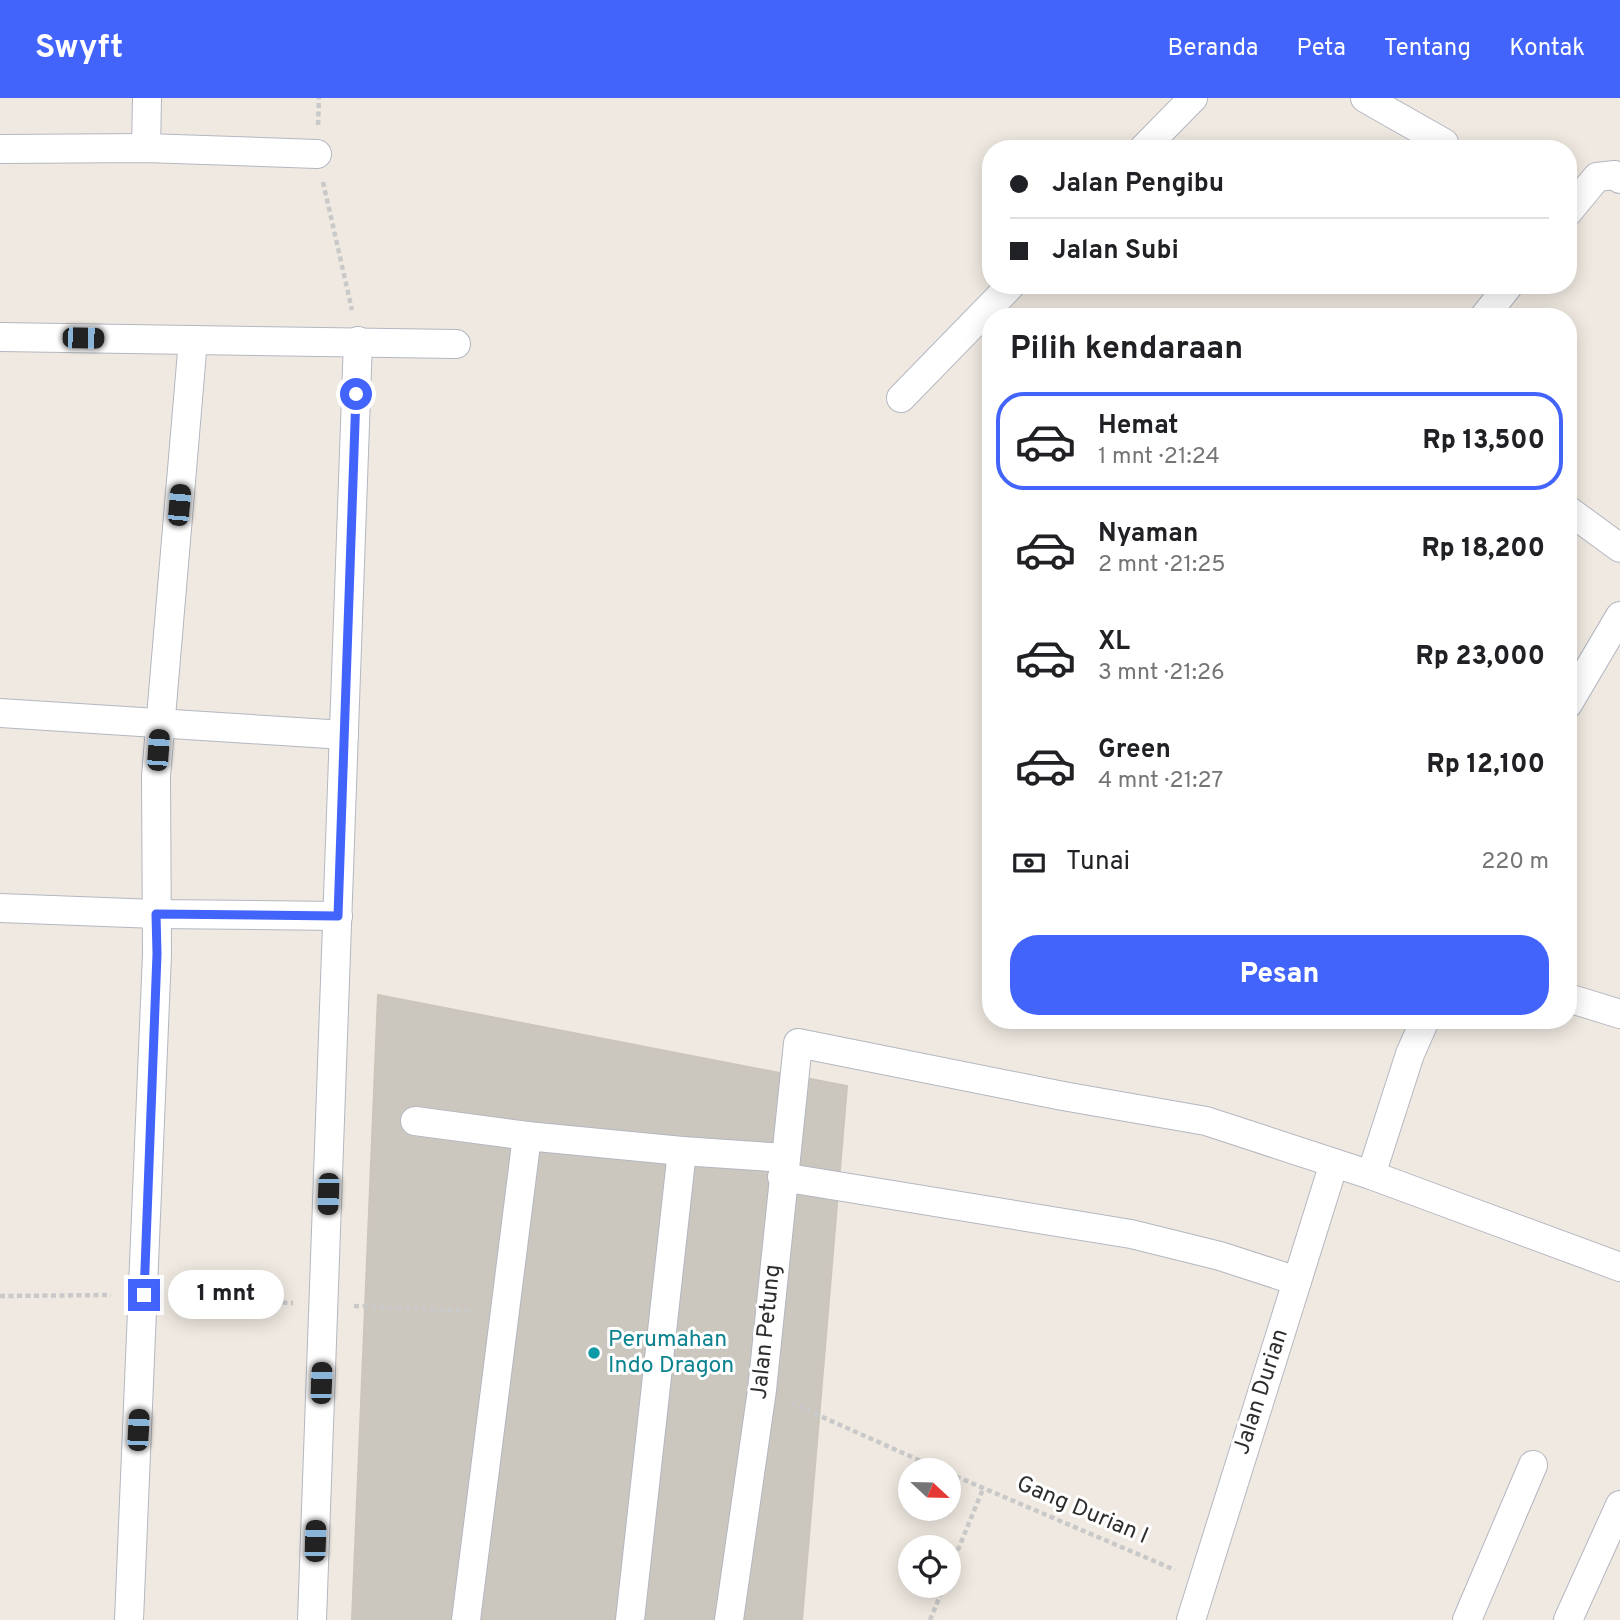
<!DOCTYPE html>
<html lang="id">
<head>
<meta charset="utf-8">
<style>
	body { margin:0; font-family:Overpass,sans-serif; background:#f6f6f6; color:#202124; height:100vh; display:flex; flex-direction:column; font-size:26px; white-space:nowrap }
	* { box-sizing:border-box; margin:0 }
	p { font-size:23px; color:#757577 }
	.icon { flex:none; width:38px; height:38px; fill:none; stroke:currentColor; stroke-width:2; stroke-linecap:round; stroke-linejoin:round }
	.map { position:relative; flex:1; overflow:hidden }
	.drawer { position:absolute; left:982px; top:210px; width:595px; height:721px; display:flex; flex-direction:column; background:#fff; border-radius:28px; box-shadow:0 4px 18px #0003 }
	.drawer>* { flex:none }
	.hud { position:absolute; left:982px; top:42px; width:595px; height:154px; border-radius:28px; box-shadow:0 4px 18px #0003; display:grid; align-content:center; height:154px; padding:0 28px; background:#fff }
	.needle { width:46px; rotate:112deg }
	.controls { position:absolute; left:898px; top:1360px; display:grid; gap:14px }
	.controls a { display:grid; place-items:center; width:63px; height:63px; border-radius:50%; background:#fff; box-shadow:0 4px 18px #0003; font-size:35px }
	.end { position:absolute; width:32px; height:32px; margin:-16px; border:9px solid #4264fb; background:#fff; box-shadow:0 0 0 4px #fff }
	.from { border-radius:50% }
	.bubble { position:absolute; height:49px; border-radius:24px; background:#fff; box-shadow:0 4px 18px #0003; font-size:23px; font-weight:800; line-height:49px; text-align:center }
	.car { position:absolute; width:21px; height:42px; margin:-21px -10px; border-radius:9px; box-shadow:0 0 5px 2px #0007; background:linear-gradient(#222 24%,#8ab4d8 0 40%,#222 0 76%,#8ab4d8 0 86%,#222 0) }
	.hud b { display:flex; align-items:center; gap:24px; height:66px; font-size:26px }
	.hud b+b { border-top:2px solid #e0e0e0 }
	.hud i { width:18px; height:18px; background:#202124 }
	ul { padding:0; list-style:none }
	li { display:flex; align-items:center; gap:21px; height:98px; margin:0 14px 10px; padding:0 14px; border:4px solid transparent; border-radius:28px }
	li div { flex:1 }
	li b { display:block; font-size:26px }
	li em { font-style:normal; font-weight:800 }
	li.on { border-color:#4264fb }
	li>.icon { width:63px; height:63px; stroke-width:1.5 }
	h2 { padding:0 28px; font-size:32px; line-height:84px }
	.pay { display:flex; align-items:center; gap:18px; height:77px; padding:0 28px; font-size:26px }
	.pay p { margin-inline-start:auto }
	.primary-button { display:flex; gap:14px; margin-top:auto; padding:14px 28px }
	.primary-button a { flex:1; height:80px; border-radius:28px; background:#4264fb; color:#fff; font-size:28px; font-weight:800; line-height:80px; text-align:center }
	header { display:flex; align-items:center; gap:42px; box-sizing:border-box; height:98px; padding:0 35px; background:#4264fb; color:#fff }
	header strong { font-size:33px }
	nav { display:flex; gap:38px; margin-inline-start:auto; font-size:24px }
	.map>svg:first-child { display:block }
	.building { fill:#cbc7bf; stroke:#cbc5ba; stroke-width:2 }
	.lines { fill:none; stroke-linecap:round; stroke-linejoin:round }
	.street-casing { stroke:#b4b7c1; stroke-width:30 }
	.path { stroke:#c9c9c9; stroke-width:4.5; stroke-dasharray:5 3.5; stroke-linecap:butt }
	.street { stroke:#fff; stroke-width:28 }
	.route { stroke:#4264fb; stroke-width:9 }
	.culture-dot { fill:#0f9aa8; stroke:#fff; stroke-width:2.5 }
	.labels { text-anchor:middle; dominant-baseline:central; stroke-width:6; stroke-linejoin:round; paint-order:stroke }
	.street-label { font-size:23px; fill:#2e2e2e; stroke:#fff }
	.culture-label { font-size:23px; fill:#0d838f; stroke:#fff; text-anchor:start }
</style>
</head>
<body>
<header>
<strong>Swyft</strong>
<nav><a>Beranda</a><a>Peta</a><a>Tentang</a><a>Kontak</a></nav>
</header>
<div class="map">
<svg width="1620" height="1522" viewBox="0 0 1620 1522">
	<rect width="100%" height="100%" fill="#efe9e1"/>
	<path class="building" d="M378 897 847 988 802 1522H352Z"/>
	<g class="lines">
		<g class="street-casing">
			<g id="street">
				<path d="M1365 0 1444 45"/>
				<path d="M146 50 147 0"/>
				<path d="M0 51 146 50 317 56"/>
				<path d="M1143 51 1193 0"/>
				<path d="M1568 114 1597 79 1615 77 1620 81"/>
				<path d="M1484 219 1509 187"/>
				<path d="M0 239 456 246"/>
				<path d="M901 300 1011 187"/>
				<path d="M1568 412 1620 450"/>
				<path d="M1568 606 1620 518"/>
				<path d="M0 615 344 637"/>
				<path d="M0 810 156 816 338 818"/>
				<path d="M1568 900 1620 916"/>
				<path d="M415 1023 527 1038"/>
				<path d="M1371 1077 1410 956 1425 922"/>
				<path d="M782 1079 1131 1136 1220 1158 1297 1183"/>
				<path d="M129 1522 157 856 156 678 193 242"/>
				<path d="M312 1522 358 243"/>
				<path d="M466 1522 527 1038 682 1053 785 1060"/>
				<path d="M630 1522 682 1053"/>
				<path d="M729 1522 762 1292 798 945 1063 998 1206 1023 1371 1077 1620 1169"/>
				<path d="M1191 1522 1334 1065"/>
				<path d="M1467 1522 1533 1367"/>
				<path d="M1568 1522 1620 1407"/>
			</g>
		</g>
		<g class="path">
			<path d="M318 27 319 0"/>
			<path d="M323 84 352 212"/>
			<path d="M0 1198 111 1197"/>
			<path d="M172 1199 293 1205"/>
			<path d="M354 1208 475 1213"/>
			<path d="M791 1305 941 1372"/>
			<path d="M948 1375 1175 1472"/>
			<path d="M948 1476 983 1391"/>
			<path d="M930 1522 944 1488"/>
		</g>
		<use href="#street" class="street"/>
	</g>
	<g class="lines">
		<path class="route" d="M144 1197 157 856 156 816 338 818 356 296"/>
	</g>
	<circle class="culture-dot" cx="594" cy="1255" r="7"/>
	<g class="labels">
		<g class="street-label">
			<text transform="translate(767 1234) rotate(-84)">Jalan Petung</text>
			<text transform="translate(1262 1294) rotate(-72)">Jalan Durian</text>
			<text transform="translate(1082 1413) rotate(23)">Gang Durian I</text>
		</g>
		<g class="culture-label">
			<text x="608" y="1242">Perumahan<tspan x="608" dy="26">Indo Dragon</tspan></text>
		</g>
	</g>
</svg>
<div class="controls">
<a><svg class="needle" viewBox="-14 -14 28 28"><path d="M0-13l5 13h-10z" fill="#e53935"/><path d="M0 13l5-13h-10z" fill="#757577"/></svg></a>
<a><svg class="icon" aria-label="locate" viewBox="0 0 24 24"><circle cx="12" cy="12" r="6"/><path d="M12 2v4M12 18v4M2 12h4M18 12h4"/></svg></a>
</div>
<i class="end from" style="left:356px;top:296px"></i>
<i class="end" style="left:144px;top:1197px"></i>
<div class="bubble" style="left:168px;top:1172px;width:116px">1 mnt</div>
<i class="car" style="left:83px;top:240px;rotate:91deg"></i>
<i class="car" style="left:179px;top:407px;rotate:5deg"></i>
<i class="car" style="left:158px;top:652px;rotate:4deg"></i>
<i class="car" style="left:328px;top:1096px;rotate:182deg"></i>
<i class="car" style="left:321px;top:1285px;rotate:2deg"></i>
<i class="car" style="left:138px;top:1332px;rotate:3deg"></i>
<i class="car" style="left:315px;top:1443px;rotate:2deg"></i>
<div class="hud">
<b><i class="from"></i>Jalan Pengibu</b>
<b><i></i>Jalan Subi</b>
</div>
<section class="drawer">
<h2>Pilih kendaraan</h2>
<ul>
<li class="on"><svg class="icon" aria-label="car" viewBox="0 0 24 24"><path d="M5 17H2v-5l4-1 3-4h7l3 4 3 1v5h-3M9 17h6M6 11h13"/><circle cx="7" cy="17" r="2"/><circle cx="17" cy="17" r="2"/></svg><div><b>Hemat</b><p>1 mnt · 21:24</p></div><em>Rp 13,500</em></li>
<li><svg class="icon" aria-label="car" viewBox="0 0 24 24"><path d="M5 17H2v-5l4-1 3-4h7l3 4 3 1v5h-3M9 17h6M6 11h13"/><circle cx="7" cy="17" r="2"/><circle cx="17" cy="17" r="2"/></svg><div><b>Nyaman</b><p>2 mnt · 21:25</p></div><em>Rp 18,200</em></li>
<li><svg class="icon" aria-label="car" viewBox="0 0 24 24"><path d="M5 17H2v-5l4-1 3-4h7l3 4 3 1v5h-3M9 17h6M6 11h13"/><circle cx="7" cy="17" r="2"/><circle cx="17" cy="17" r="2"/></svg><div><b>XL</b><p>3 mnt · 21:26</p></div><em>Rp 23,000</em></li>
<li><svg class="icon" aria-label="car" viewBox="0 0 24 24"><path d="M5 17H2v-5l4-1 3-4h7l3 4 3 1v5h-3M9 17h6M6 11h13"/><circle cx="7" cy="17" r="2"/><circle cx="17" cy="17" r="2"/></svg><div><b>Green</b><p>4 mnt · 21:27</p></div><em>Rp 12,100</em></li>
</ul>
<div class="pay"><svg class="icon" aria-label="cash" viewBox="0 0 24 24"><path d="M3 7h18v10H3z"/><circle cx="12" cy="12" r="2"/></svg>Tunai<p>220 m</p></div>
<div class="primary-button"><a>Pesan</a></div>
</section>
</div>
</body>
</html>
